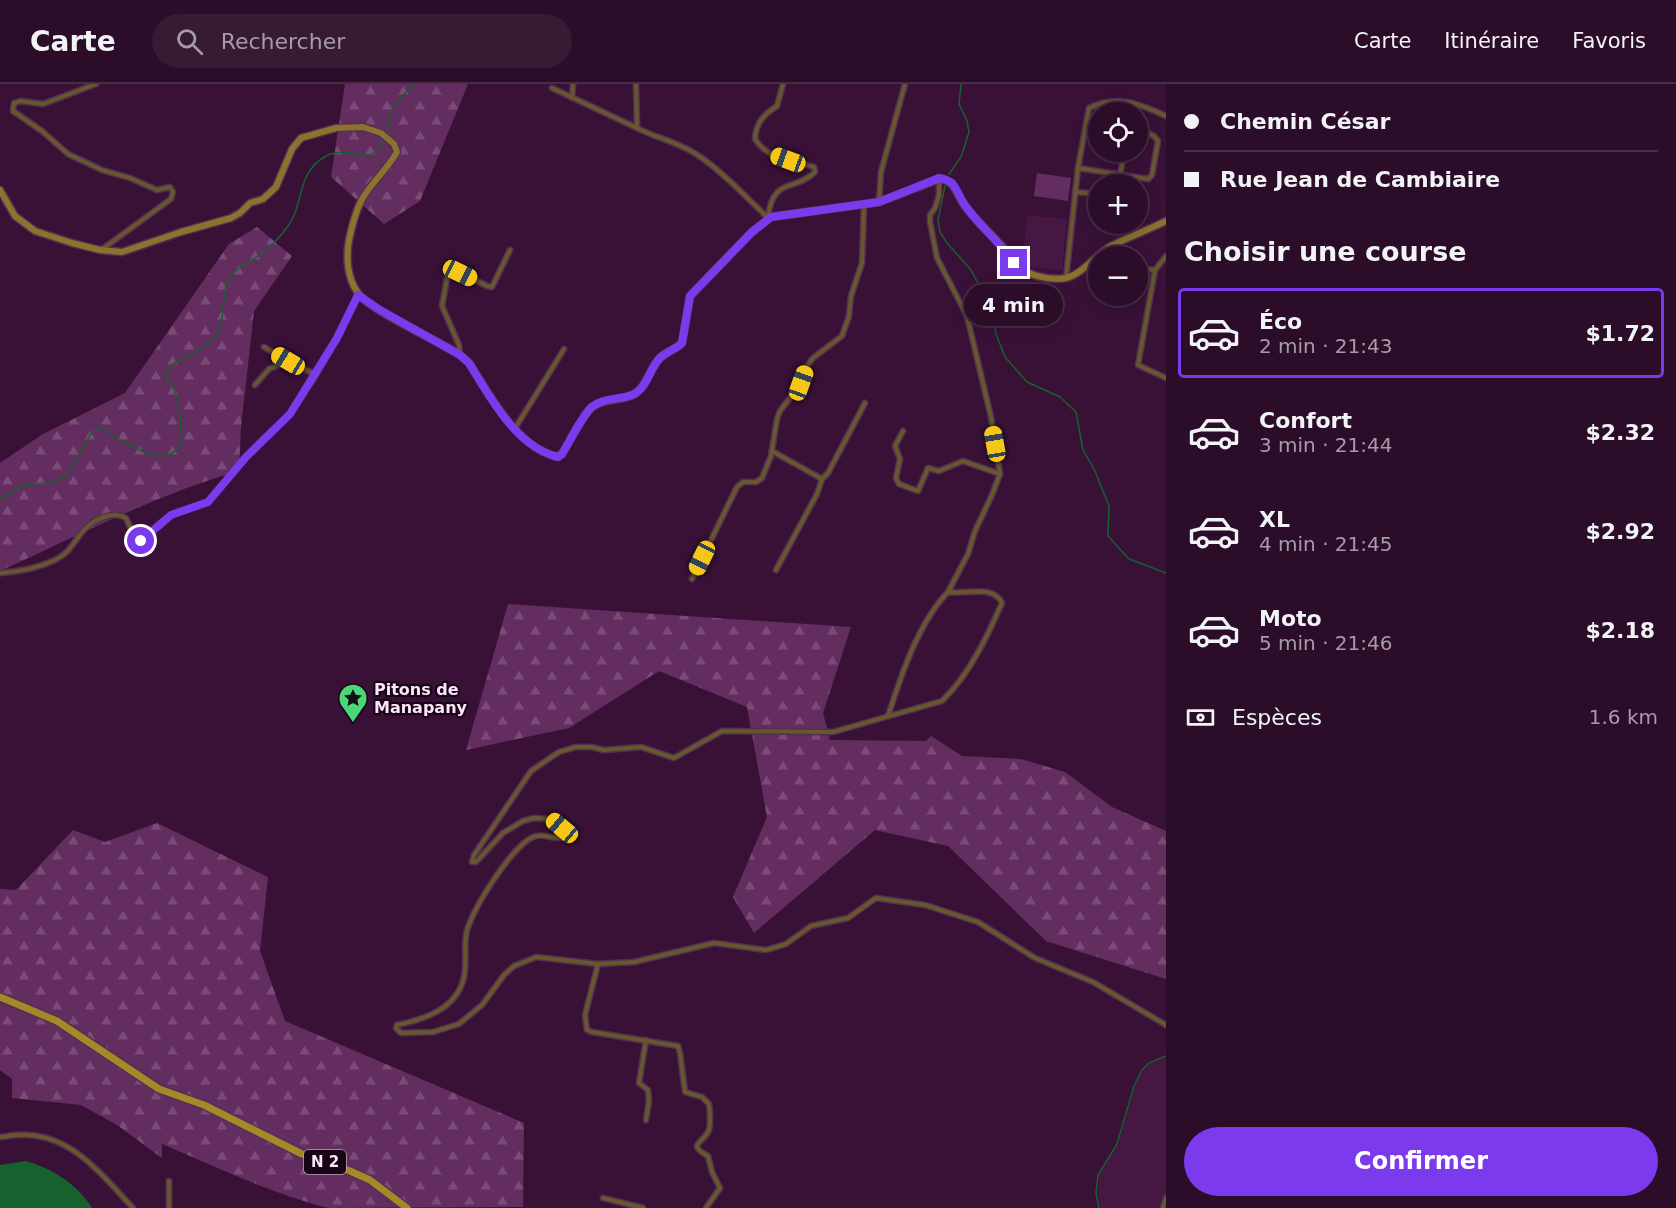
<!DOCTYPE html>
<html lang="fr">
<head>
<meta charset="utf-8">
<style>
	body { margin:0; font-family:"DejaVu Sans",sans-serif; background:#371b35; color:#f1f3f6; height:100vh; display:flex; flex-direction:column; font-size:22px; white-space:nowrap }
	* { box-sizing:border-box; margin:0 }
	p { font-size:20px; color:#a69ca8 }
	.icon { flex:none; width:33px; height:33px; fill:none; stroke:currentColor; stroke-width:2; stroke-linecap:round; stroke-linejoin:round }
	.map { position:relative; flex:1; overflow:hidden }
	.drawer { display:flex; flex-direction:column; background:#2b0d29; width:510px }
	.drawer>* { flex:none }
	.top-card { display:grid; align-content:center; height:132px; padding:0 18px; background:#2b0d29 }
	.buttons { position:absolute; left:1088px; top:18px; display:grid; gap:12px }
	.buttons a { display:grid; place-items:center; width:60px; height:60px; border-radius:50%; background:#2b0d29; box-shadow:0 3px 15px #0003,0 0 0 2px #472d46; font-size:30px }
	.end { position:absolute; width:27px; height:27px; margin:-14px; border:8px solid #7c3aed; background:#fff; box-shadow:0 0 0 3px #fff }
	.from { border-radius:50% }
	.bubble { position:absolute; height:42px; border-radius:21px; background:#2b0d29; box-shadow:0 3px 15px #0003,0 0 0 2px #472d46; font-size:20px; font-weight:800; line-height:42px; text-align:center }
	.car { position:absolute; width:18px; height:36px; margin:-18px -9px; border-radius:8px; box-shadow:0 0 4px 2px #0007; background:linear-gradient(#f5c518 24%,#345 0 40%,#f5c518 0 76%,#345 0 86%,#f5c518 0) }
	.top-card b { display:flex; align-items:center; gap:21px; height:57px; font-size:22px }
	.top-card b+b { border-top:2px solid #472d46 }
	.top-card i { width:15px; height:15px; background:#f1f3f6 }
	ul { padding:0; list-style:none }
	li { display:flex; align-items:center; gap:18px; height:90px; margin:0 12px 9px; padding:0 6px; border:3px solid transparent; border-radius:6px }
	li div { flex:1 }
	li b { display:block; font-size:22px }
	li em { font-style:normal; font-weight:800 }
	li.selected { border-color:#7c3aed }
	li>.icon { width:54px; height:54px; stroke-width:1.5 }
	h2 { padding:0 18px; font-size:27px; line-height:72px }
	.pay { display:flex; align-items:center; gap:15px; height:66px; padding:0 18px; font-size:22px }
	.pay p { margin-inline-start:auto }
	.button { display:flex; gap:12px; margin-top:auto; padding:12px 18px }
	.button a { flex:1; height:69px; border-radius:36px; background:#7c3aed; color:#fff; font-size:24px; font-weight:800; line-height:69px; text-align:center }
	header { display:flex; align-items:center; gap:36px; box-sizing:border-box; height:84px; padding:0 30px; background:#2b0d29; border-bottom:2px solid #472d46 }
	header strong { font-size:28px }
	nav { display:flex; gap:33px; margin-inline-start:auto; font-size:21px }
	.search { width:420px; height:54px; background:#371b35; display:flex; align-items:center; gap:15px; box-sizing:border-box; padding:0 21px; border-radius:33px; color:#a69ca8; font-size:22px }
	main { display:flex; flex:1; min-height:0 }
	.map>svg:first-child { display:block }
	.built { fill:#451742 }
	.forest { fill:url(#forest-firs) }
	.garden { fill:#642d60 }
	.water { fill:#15622f }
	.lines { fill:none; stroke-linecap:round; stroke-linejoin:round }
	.stream { stroke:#15622f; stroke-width:1.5 }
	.street-casing { stroke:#552f52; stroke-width:7 }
	.secondary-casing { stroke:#552f52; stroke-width:9 }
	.primary-casing { stroke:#552f52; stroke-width:10 }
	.street { stroke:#66572e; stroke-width:4 }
	.secondary { stroke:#8b732e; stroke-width:6 }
	.primary { stroke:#a78829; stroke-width:7 }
	.route { stroke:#7c3aed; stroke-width:8 }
	.labels { text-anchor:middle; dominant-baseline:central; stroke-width:4.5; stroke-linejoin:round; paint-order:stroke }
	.shield { fill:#170616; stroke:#b9a1b6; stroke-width:1.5 }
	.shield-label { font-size:15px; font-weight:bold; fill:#ffe4fb }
	.poi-label { font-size:16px; font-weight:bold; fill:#ffe4fb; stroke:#170616; text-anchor:start }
</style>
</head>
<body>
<header>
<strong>Carte</strong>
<div class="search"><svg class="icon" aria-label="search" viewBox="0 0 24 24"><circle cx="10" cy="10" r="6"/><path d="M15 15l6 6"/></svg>Rechercher</div>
<nav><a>Carte</a><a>Itinéraire</a><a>Favoris</a></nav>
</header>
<main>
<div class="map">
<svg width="1166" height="1124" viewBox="0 0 1166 1124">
	<defs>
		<pattern id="forest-firs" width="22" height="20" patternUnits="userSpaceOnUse" patternTransform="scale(1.5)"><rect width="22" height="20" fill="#642d60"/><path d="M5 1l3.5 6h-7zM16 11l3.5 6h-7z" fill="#7b4b78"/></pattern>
	</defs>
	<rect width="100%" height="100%" fill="#391137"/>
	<g class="built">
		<path d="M1027 131 1067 135 1062 186 1022 182Z"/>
		<path d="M1166 973V1124H1101L1098 1108 1099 1091 1119 1059 1135 1002 1143 986 1151 979Z"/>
	</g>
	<g class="forest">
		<path d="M345 0H468L420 117 384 140 331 93Z"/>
		<path d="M257 143 292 172 254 227 241 343 239 387C157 410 77 452 0 487V379L43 350 125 309 229 160Z"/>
		<path d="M508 520 851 543 823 629 830 656 926 657 931 652 962 672 1021 675 1065 688 1112 723 1166 747V895L1046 857 948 762 875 746 754 849 733 813 767 733 747 623 659 587 569 644 466 666Z"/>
		<path d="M157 739 268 793 260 867 285 937 524 1039 523 1123 328 1124C270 1109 216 1083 162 1060V1074L117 1041 81 1021 12 1014V995L0 986V805L16 806 73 746 105 758Z"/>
	</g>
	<path class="garden" d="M1037 89 1071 94 1068 117 1034 112Z"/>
	<path class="water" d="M26 1077C53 1085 77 1100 92 1124H0V1081Z"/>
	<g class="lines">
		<g class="stream">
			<path d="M387 50 390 31 394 21 414 0"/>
			<path d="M949 90 961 73 969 48 967 37 959 20 961 0"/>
			<path d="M945 102 938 136 940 148 947 159 971 186 989 220 993 230 996 250 1005 273 1027 298 1060 313 1076 328 1083 366 1095 387 1109 422 1108 452 1129 475 1166 489"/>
			<path d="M0 415 23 401 49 399 66 393C73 378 85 366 90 350L102 343 120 356 148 370 161 372 170 370 175 367 180 362 182 355 179 323 174 305 166 292 168 284C182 272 201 269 214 254 227 238 220 215 228 197 235 183 248 180 259 171 269 165 281 152 288 142 305 119 295 90 326 72 339 64 357 72 371 71L381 62 385 55"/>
			<path d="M1099 1124 1096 1109 1098 1091 1117 1060 1134 1002 1142 986 1149 979 1166 972"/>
		</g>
		<g class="street-casing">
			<g id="street">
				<path d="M96 0 43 20 21 17 14 19 13 27 42 47 68 70 102 86 130 94 157 106 170 103 173 108 171 115 101 166"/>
				<path d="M636 0 637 44C656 54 678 58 696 70 722 87 744 111 766 132L770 133"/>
				<path d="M552 4 637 44"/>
				<path d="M572 14 573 0"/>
				<path d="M1078 84 1148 95 1152 91 1158 57 1154 52 1137 44"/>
				<path d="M1120 91 1124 68"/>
				<path d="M939 95V111L935 124 930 131V138L937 174 967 232 991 333 1000 390 992 411 975 447 968 470 948 508C966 511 993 500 1002 519 987 553 969 591 942 617L833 648 722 647 674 674 641 663 604 666 591 663H576L559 668 531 687 474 771 472 778H476L503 749 523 737 534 734 551 735 562 744 563 753C554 757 544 748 533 753 512 762 469 829 466 851 464 865 467 879 464 893 457 925 425 935 397 941L396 944 401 949 433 948 459 940 482 921 504 891 514 882 536 873 598 880 634 878 714 859 766 866 786 860 811 842 848 834 876 814 925 821 978 838 1035 874 1093 898 1166 941"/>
				<path d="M1075 108 1098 110"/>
				<path d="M1097 110 1094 136 1099 142 1108 140"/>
				<path d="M1137 112 1142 114 1140 126 1137 128"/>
				<path d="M879 118 881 88 905 0"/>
				<path d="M768 133C773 92 795 108 815 88L814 83C793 76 768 76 755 55 756 39 763 31 777 22L783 0"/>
				<path d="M1137 184 1155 186 1166 172"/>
				<path d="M1155 186 1138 281 1166 294"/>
				<path d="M1066 194 1078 84 1089 24C1117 10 1140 20 1166 32"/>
				<path d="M264 263 288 277"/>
				<path d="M460 271 459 261 442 222 448 189 455 186 487 202 492 203 510 166"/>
				<path d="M255 301 269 285 288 277 316 291"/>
				<path d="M514 346 564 265"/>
				<path d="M903 347 895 362 900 375 896 394 899 400 918 407 928 384 939 387 963 377 1000 390"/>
				<path d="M772 367 822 395"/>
				<path d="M776 486 817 410 822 395 828 389 865 319"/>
				<path d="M0 489C18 488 38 484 55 476 71 469 75 454 87 443 97 434 114 427 126 434L133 450 141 457 145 455 158 441 171 431 208 418 246 373 290 330 316 291 337 254 358 211"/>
				<path d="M692 495 737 403 743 398H756L762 394 771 372 777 335 780 327 797 305 807 282 813 274 842 252 849 232 851 212 862 179 864 121"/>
				<path d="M888 632C901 592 918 539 948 508"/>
				<path d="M598 880 585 931 587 946 592 948 678 962 680 969 685 1008 702 1013 709 1020C710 1028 711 1038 709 1046 703 1060 686 1060 708 1072L712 1088 720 1104 706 1124"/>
				<path d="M646 1036 649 1017 648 1006 639 999 646 956"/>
				<path d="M0 1053C9 1052 19 1050 28 1051 74 1053 104 1093 133 1124"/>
				<path d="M169 1097V1124"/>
				<path d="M603 1114 643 1124"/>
				<path d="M1163 1124 1166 1114"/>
			</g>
		</g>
		<g class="secondary-casing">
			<path id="secondary" d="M0 106 15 132 35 147 72 159 100 166 122 168 181 148 231 134 240 129 250 119 263 115 276 103 292 65 301 54 336 44 363 43 381 49 394 60 397 68C388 84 374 96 364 112 356 124 352 142 349 156 346 173 347 194 358 209 369 226 439 257 460 271L469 279C490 312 517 364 558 373L562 370C569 359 583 330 592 323 605 313 623 318 636 309 647 301 650 285 659 275 665 268 675 266 682 259L690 212 752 148 771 133 879 118 939 95C955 96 955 108 963 119 973 135 988 146 1000 160 1006 166 1009 173 1014 179 1024 191 1050 197 1066 194 1083 190 1096 170 1111 162 1129 153 1148 146 1166 137"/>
		</g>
		<g class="primary-casing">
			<path id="primary" d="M0 913 57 937 159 1005 204 1021 302 1070 350 1087 370 1096 407 1124"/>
		</g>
		<use href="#street" class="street"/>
		<use href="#secondary" class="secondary"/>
		<use href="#primary" class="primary"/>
	</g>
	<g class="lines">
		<path class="route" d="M141 457 171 431 208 418 246 373 290 330 337 254 358 211 380 226 460 271 469 279C490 313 516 363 558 373L562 370C569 359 583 330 592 323 604 313 619 316 632 311 647 305 649 286 659 275 665 268 675 266 682 259L690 212 752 148 771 133 879 118 939 94C944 95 948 96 952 99 958 106 961 117 967 124 982 144 1000 159 1014 179"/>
	</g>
	<defs>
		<g id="sight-pin" transform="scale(1.5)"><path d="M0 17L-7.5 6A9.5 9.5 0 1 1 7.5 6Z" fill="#4bd677" stroke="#170616"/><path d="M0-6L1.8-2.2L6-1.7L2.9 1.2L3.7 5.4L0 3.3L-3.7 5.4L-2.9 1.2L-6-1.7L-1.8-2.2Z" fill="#111"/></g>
	</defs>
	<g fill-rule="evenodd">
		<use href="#sight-pin" x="353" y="614"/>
	</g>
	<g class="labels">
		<rect class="shield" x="304" y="1066" width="42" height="24" rx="4.5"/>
		<g class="shield-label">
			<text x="325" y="1078">N 2</text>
		</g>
		<g class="poi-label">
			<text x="374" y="605">Pitons de<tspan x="374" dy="18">Manapany</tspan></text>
		</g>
	</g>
</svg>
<div class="buttons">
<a><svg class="icon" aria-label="locate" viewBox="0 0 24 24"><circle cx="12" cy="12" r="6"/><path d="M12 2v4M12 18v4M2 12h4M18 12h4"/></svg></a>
<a>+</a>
<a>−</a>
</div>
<i class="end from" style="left:141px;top:457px"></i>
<i class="end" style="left:1014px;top:179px"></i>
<div class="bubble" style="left:964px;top:200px;width:99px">4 min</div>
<i class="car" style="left:788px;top:76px;rotate:290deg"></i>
<i class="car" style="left:460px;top:189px;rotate:116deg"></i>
<i class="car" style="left:288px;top:277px;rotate:301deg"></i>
<i class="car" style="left:801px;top:299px;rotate:20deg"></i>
<i class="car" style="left:995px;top:360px;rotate:350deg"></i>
<i class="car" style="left:702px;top:474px;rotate:206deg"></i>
<i class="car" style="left:562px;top:744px;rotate:310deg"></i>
</div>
<section class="drawer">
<div class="top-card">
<b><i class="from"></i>Chemin César</b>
<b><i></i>Rue Jean de Cambiaire</b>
</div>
<h2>Choisir une course</h2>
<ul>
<li class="selected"><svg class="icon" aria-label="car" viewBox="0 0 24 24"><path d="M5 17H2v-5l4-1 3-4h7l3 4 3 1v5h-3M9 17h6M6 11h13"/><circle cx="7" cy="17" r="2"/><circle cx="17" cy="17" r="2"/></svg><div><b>Éco</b><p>2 min · 21:43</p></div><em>$1.72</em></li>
<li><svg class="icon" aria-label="car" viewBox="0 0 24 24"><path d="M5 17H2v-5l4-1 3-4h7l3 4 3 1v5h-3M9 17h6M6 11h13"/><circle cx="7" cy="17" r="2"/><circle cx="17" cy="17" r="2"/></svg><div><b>Confort</b><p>3 min · 21:44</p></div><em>$2.32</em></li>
<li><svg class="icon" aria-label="car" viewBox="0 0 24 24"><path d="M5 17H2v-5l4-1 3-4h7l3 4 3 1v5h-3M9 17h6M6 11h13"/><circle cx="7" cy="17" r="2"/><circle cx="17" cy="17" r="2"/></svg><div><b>XL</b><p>4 min · 21:45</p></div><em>$2.92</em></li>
<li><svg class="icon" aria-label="car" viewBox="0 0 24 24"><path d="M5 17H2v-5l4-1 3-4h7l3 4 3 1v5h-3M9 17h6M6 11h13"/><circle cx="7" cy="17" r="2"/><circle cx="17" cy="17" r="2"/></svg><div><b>Moto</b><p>5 min · 21:46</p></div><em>$2.18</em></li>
</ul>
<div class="pay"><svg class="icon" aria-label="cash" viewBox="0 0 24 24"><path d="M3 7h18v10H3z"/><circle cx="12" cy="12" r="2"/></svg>Espèces<p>1.6 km</p></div>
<div class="button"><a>Confirmer</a></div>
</section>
</main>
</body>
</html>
